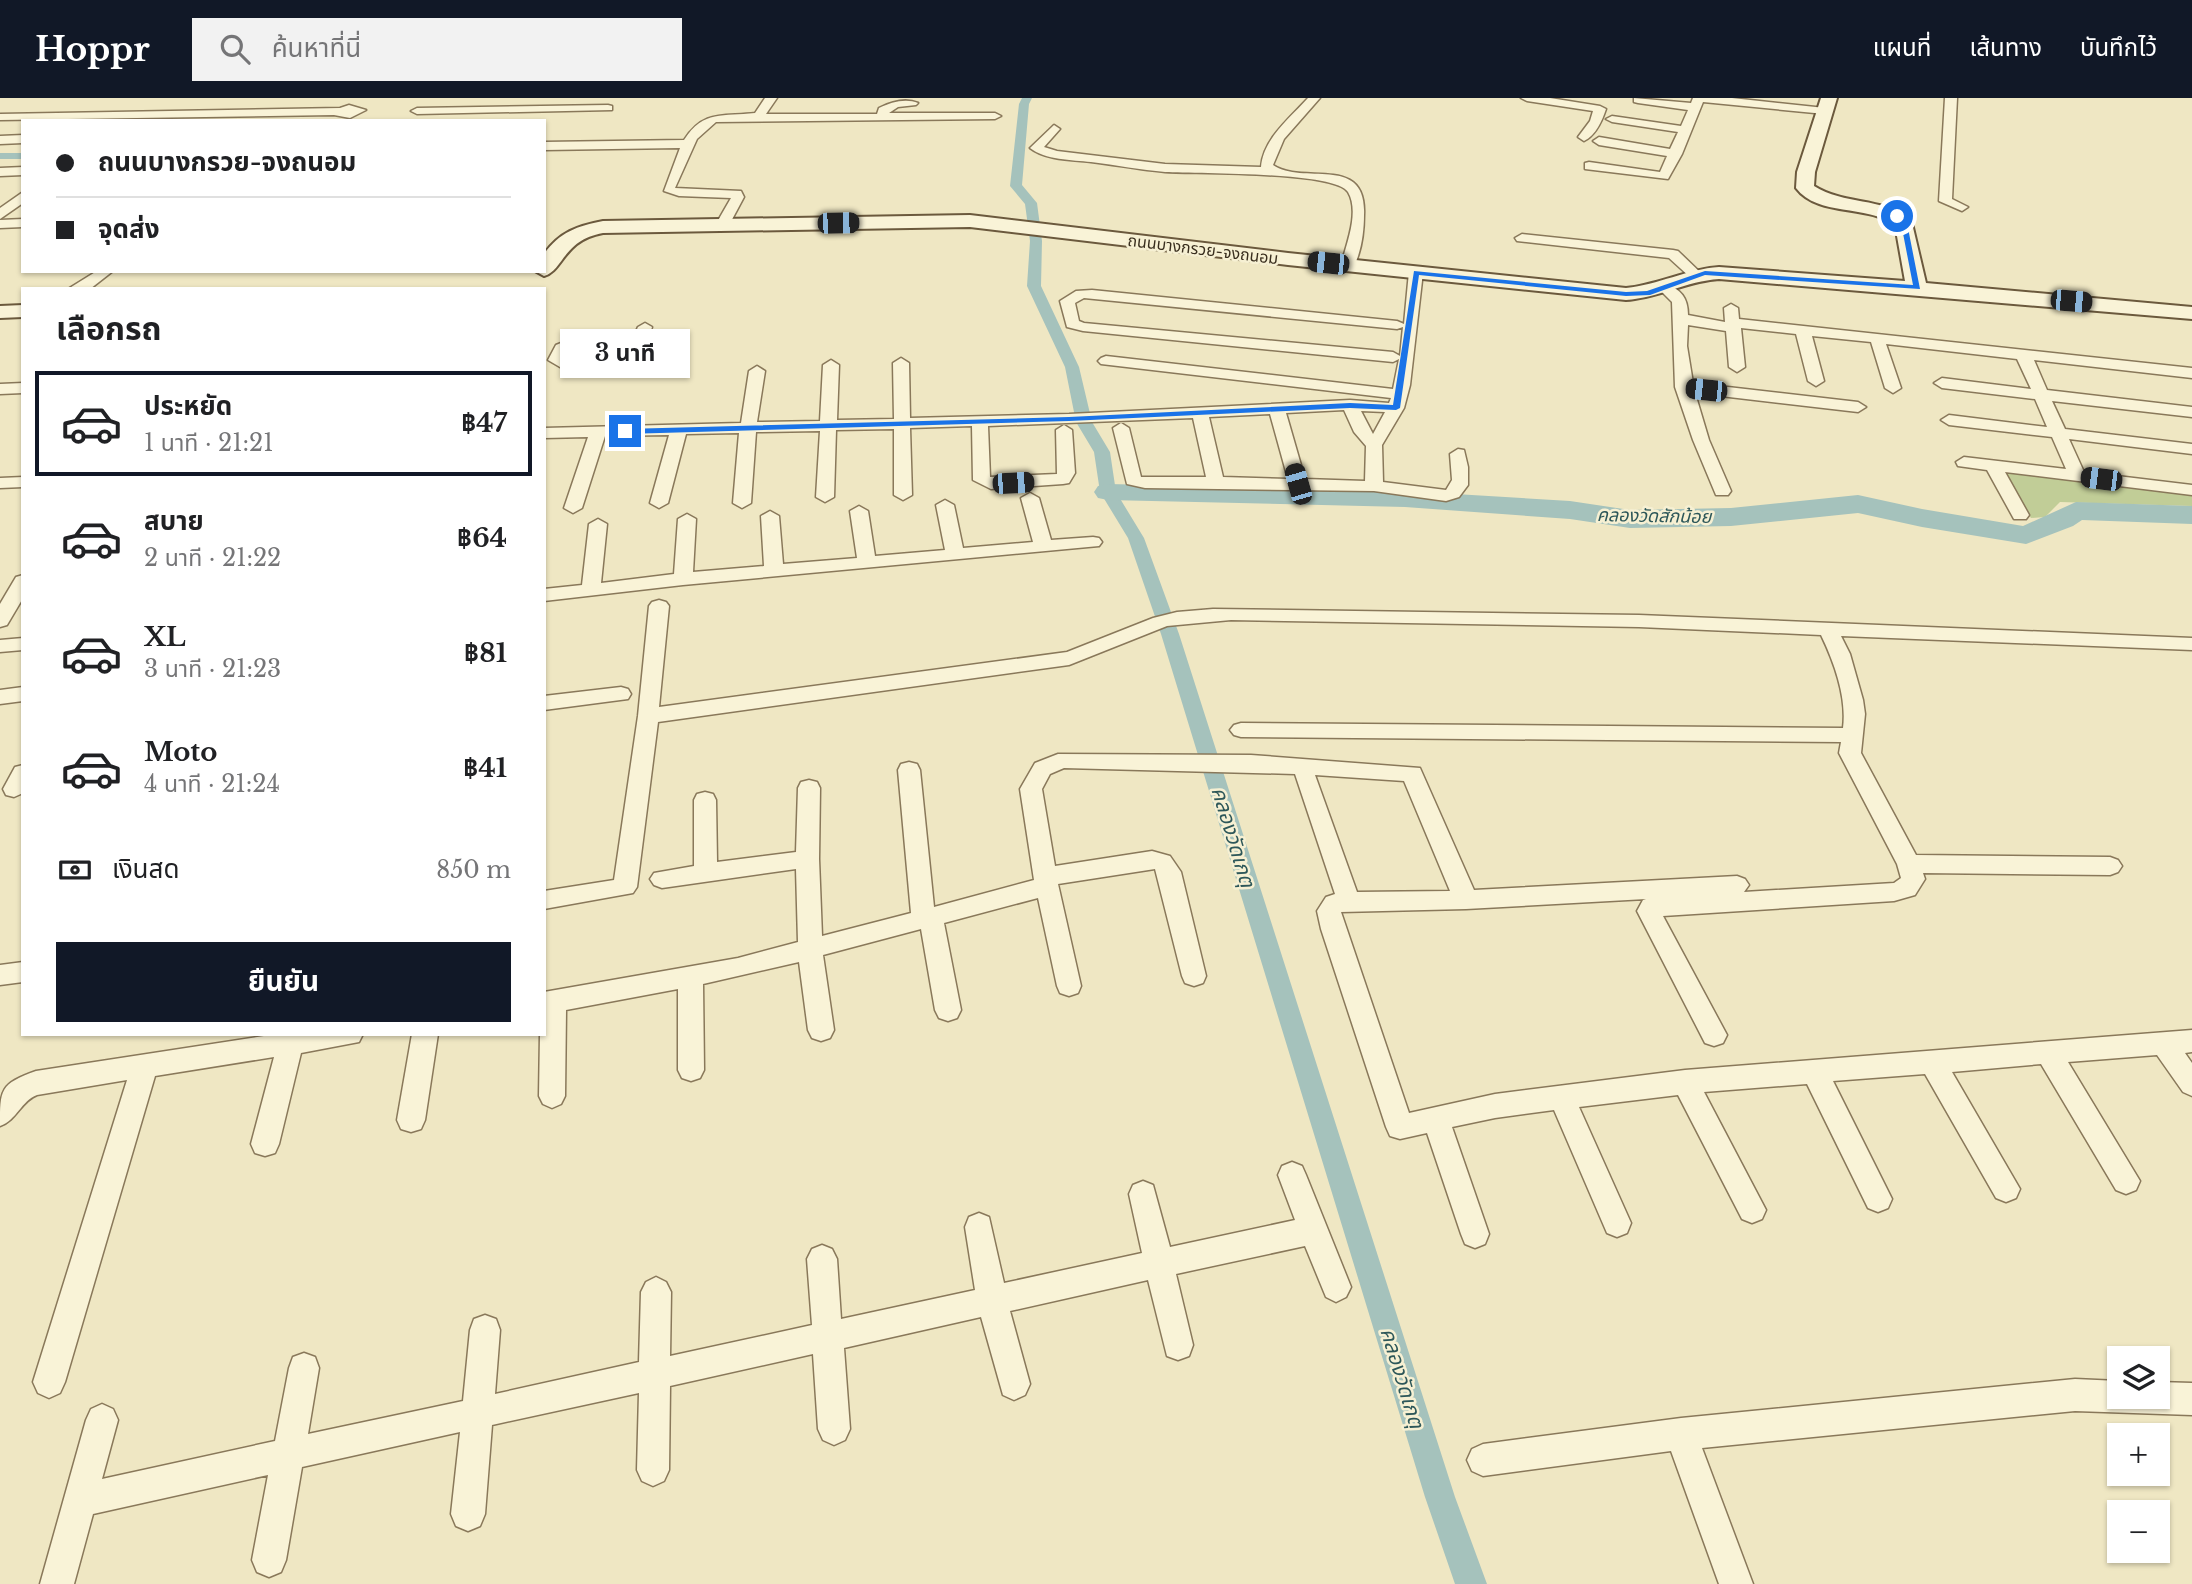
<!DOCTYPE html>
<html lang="th">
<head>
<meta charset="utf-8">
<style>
	body { margin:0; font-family:"Libre Baskerville","Noto Sans Thai",serif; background:#f2f2f2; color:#202124; height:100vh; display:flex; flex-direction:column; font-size:26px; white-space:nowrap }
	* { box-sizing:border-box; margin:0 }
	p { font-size:23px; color:#757577 }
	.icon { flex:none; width:38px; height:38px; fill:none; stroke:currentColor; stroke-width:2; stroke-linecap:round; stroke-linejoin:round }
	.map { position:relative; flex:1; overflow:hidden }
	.panel { position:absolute; left:21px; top:189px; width:525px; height:749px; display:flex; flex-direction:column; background:#fff; border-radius:0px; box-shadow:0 2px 5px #0004 }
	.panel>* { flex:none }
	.top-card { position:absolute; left:21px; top:21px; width:525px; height:154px; border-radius:0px; box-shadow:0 2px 5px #0004; display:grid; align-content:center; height:154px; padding:0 35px; background:#fff }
	.controls { position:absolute; left:2107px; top:1248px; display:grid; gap:14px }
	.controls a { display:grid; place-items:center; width:63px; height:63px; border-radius:0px; background:#fff; box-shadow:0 2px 5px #0004; font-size:35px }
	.end { position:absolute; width:32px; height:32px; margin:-16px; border:9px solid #1a73e8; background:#fff; box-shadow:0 0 0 4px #fff }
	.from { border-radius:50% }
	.bubble { position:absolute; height:49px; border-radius:0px; background:#fff; box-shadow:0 2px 5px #0004; font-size:23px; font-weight:700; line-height:49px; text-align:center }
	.car { position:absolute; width:21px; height:42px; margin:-21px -10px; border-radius:9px; box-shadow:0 0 5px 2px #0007; background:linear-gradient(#222 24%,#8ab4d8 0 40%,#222 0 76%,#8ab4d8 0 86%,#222 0) }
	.top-card b { display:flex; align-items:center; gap:24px; height:66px; font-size:26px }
	.top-card b+b { border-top:2px solid #e0e0e0 }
	.top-card i { width:18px; height:18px; background:#202124 }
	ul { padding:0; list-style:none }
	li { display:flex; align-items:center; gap:21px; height:105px; margin:0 14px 10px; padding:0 21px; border:4px solid transparent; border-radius:0px }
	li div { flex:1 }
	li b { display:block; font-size:26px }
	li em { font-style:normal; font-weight:700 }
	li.selected { border-color:#111827 }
	li>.icon { width:63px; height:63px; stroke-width:1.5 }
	h2 { padding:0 35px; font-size:32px; line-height:84px }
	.pay { display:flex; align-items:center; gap:18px; height:77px; padding:0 35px; font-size:26px }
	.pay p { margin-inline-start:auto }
	.action { display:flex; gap:14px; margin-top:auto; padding:14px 35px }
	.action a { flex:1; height:80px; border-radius:0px; background:#111827; color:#fff; font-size:28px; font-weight:700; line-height:80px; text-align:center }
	header { display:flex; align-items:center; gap:42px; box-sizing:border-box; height:98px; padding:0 35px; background:#111827; color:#fff }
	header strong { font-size:33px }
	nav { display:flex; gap:38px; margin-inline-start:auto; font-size:24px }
	.search { width:490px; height:63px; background:#f2f2f2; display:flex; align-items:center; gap:18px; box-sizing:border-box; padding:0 24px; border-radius:0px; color:#757577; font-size:26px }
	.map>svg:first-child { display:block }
	.green { fill:#c1cd97 }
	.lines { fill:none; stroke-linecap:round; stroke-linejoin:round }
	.canal { fill:#a5c2bc; fill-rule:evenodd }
	.river { fill:#a5c2bc; fill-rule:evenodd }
	.street-casing { stroke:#89785a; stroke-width:3 }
	.secondary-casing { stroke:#6b593d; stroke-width:4 }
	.street { fill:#f9f3d7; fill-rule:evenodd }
	.secondary { fill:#f9f3d7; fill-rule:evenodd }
	.route { fill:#1a73e8 }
	.labels { text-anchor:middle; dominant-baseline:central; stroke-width:5; stroke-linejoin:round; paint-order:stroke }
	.far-street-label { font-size:16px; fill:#392e1e; stroke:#f6f0d3 }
	.far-water-label { font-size:18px; font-style:italic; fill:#2d5759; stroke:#f6f0d3 }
	.water-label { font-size:21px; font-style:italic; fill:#2d5759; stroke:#f6f0d3 }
</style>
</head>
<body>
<header>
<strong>Hoppr</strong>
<div class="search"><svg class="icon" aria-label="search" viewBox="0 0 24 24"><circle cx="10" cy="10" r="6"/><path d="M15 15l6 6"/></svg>ค้นหาที่นี่</div>
<nav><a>แผนที่</a><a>เส้นทาง</a><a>บันทึกไว้</a></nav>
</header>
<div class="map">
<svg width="2192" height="1486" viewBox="0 0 2192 1486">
	<rect width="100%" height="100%" fill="#efe7c3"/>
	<path class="green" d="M1992 365 2192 391V408L2060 404 2045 419 2031 420Z"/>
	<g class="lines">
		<g class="canal">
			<path d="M1022 0H1032L1029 6 1022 87 1037 105 1042 143 1041 188 1079 269 1092 324 1110 354 1116 394 1144 440 1179 536 1455 1399 1487 1486H1455L1425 1399 1161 536 1128 440 1100 394 1094 354 1076 324 1065 269 1027 188 1030 143 1025 106 1010 88 1019 6Z"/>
			<rect x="0" y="55" width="23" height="6"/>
		</g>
		<path class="river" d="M1108 386 1405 393 1570 403 1630 412 1731 410 1858 397 1922 411 2023 428 2076 404 2192 408V426L2082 422 2073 428 2026 446 1922 429 1858 415 1731 428 1630 430 1570 421 1405 409 1108 402 1098 400 1094 394 1098 388Z"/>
		<g class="street-casing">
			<g id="street">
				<path d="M765 0H777L766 16H877L879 10C891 4 906 0 918 5L916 7 898 9 889 15H995L1001 18 995 21 716 24 697 41 675 90 741 93 744 99 728 129 723 130 716 126 731 100 679 98 664 93 680 50 544 52V44L684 42C704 11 723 19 755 15Z"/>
				<path d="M1308 0H1320L1284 41 1273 67C1303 88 1367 55 1364 117 1364 134 1361 155 1353 170H1343L1341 167C1346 147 1360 114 1348 94 1335 73 1195 76 1165 74 1141 72 1116 67 1091 64 1072 62 1045 62 1030 50L1054 27 1060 31 1044 49 1057 53 1165 66 1261 69C1263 41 1290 20 1308 0Z"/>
				<path d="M1521 0H1550L1600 8 1606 11C1602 23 1596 37 1584 43L1578 39 1590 23 1593 13 1527 3Z"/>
				<path d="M1634 0 1691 5 1693 0H1732L1825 10 1831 13 1825 16 1703 4 1682 56 1668 81 1585 71V65L1589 64 1660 74 1667 58 1599 47 1593 43 1599 39 1670 51 1678 34 1612 24 1606 21 1612 18 1681 28 1688 12 1638 5 1634 4Z"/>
				<path d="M1945 0H1957L1952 101 1968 109 1962 113 1939 103Z"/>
				<path d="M349 7 366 12 350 20 334 17 0 22V16L340 10Z"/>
				<path d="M608 7 612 8V12L417 16 411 13 417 10Z"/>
				<path d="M23 37V45L0 46V38Z"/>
				<path d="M23 69V77L0 78V70Z"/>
				<path d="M23 94V105L0 121V110Z"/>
				<path d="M23 121V129L0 130V122Z"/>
				<path d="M1522 136 1673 152 1678 153 1703 177 1701 180H1691L1669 160 1517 143 1515 140Z"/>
				<path d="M1416 170 1423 174 1410 287 1404 310 1382 347 1383 384 1446 392 1452 382 1450 356 1458 351 1464 352 1468 369V387L1459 399 1446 403 1374 393 1145 390 1127 386 1113 330 1121 325 1129 330 1141 379H1206L1193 320 988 328 990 379 1057 376 1056 332 1064 327 1072 332 1075 375 1069 385 1063 386 991 391 973 382 972 328 910 330 912 397 903 402 894 397V331L836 332 834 399 825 404 816 399 820 333 756 334 751 405 742 410 733 405 739 335 686 336 668 405 659 410 650 405 669 337 605 338 582 410 573 415 564 410 588 339 544 340V330L741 325 749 273 757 268 765 273 757 324 820 323 823 267 831 262 839 267 837 322 894 321 893 265 901 260 909 265 910 320 1069 316 1350 302 1389 305 1391 300 1101 266 1098 263 1101 260 1106 258 1393 291 1399 261 1393 264 1083 233 1067 229 1060 203 1076 193 1092 192 1397 223 1404 226 1409 174ZM1084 200 1397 231 1403 229 1400 258 1393 254 1084 225 1079 223 1075 205ZM1344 312 1354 334 1366 348 1365 383 1305 381 1286 315ZM1361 313 1385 314 1373 336ZM1270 316 1288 381 1223 379 1209 319Z"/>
				<path d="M97 173H113L90 191H68Z"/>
				<path d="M1665 186C1681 191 1688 200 1688 217L1725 224 1724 210 1731 206 1738 210 1739 221 2192 270V280L2034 262 2047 292 2192 309V319L2052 303 2065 331 2192 346V356L2069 341 2084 374 2192 387V397L2005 374 2029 417 2026 421H2014L1987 372 1958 368 1956 364 1964 359 2066 371 2052 339 1949 327 1941 322 1949 317 2047 329 2035 301 1942 290 1934 285 1942 280 2031 291 2017 261 1886 246 1901 290 1893 295 1885 290 1871 244 1812 238 1824 283 1816 288 1808 283 1796 236 1741 230 1745 269 1737 274 1729 269 1726 233 1688 227 1687 248 1693 285 1858 304 1866 309 1858 314 1695 295 1709 342 1731 393 1728 397H1716L1693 342 1675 289 1672 204 1658 190Z"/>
				<path d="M645 225 652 229 643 258 634 265 560 269 548 262 556 247 561 245 569 250 565 259 625 257 638 229Z"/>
				<path d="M23 285V295L0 296V286Z"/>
				<path d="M23 379V389L0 390V380Z"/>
				<path d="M1030 395 1039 400 1051 442 1093 439 1099 440 1102 444 1099 448 683 487 544 503V491L582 487 589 426 598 421 607 426 601 485 674 476 678 421 687 416 696 421 693 474 764 468 761 418 770 413 779 418 783 466 857 460 850 413 859 408 868 413 875 458 945 452 936 407 945 402 954 407 963 450 1033 444 1021 400Z"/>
				<path d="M23 477V500L7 527 0 529V506L16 479Z"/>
				<path d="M659 502 666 504 669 508 659 609 1067 554 1153 520 1177 514 1213 511 1639 517 2192 540V552L1841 538 1850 556 1863 602 1865 616 1861 655 1916 757 2110 759 2118 762 2122 768 2118 774 2110 777 1923 775 1925 781 1915 797 1894 803 1663 818 1727 937 1723 945 1714 948 1705 945 1637 813 1643 802 1646 801 1466 811 1341 814 1409 1015 1495 996 1685 972 2192 932V954L2185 955 2192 965V998L2183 994 2157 957 2068 964 2140 1083 2136 1092 2126 1096 2116 1092 2041 966 1952 974 2020 1091 2016 1100 2006 1104 1996 1100 1925 976 1833 983 1892 1101 1888 1110 1878 1114 1868 1110 1807 986 1704 994 1766 1112 1762 1121 1752 1125 1742 1121 1678 997 1579 1009 1631 1125 1627 1135 1617 1139 1607 1135 1554 1012 1495 1020 1452 1029 1489 1136 1485 1146 1475 1150 1465 1146 1461 1136 1427 1035 1400 1041 1390 1038 1386 1029 1321 831 1317 813 1326 799 1335 796 1295 676 1064 670 1050 676 1042 691 1055 768 1152 753 1170 758 1181 774 1206 878 1203 885 1194 888 1185 885 1182 878 1155 771 1058 786 1081 888 1078 895 1069 898 1060 895 1057 888 1038 800 944 825 961 912 957 920 948 923 939 920 935 912 921 831 823 857 834 932 830 940 821 943 812 940 808 932 799 864 703 886 704 972 700 980 691 983 682 980 678 972V891L566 912 565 998 561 1006 552 1010 543 1006 539 998 540 936H544V894L738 860 798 844 796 771 662 790 654 787 650 781 654 775 694 768V702L697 696 705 694 713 696 716 702 717 764 796 754 798 690 801 684 809 682 817 684 820 690 819 761 822 838 911 815 898 672 901 666 909 664 917 666 920 672 934 809 1034 782 1020 691 1035 665 1058 656 1251 657 1420 670 1474 792 1737 778 1745 781 1749 787 1744 794 1894 785 1901 780 1897 766 1839 655 1841 644 1241 639 1234 637 1230 632 1234 627 1241 625 1843 630C1847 599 1834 564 1821 537L1639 529 1231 522 1167 528 1069 567 658 624 637 789 633 795 544 811V793L614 782 638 618 649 508 652 504ZM1315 677 1404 683 1450 793 1357 794Z"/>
				<path d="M23 540V552L0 554V542Z"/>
				<path d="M23 589V603L0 606V592Z"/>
				<path d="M621 589 628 591 631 596 628 601 544 612V598Z"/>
				<path d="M23 667V695L14 699 6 697 3 691 15 669Z"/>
				<path d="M23 864V884L0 887V867Z"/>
				<path d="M277 936H363L359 944 301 955 279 1046 275 1055 265 1058 255 1055 251 1046 274 959 155 978 65 1284 60 1295 49 1300 38 1295 33 1284 127 982 37 997C21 1003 17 1022 0 1028 0 991 0 986 36 973Z"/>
				<path d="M412 936H438L425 1022 421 1031 411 1034 401 1031 397 1022Z"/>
				<path d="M1292 1064 1302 1068 1306 1077 1351 1189 1346 1199 1336 1204 1326 1199 1305 1148 1176 1176 1193 1247 1189 1258 1178 1262 1167 1258 1148 1182 1010 1213 1030 1286 1025 1297 1014 1302 1003 1297 981 1219 844 1250 850 1331 845 1342 834 1347 823 1342 818 1331 813 1256 670 1288 669 1372 664 1383 653 1388 642 1383 637 1372 639 1295 492 1327 485 1416 480 1428 468 1433 456 1428 451 1416 460 1334 302 1369 286 1462 281 1474 269 1479 257 1474 252 1462 268 1377 93 1416 74 1486H40L86 1322 91 1311 102 1306 113 1311 118 1322 102 1381 275 1343 289 1270 293 1259 304 1255 315 1259 319 1270 308 1336 463 1303 470 1232 474 1221 485 1217 496 1221 500 1232 495 1296 639 1264 641 1194 646 1184 656 1179 666 1184 671 1194 670 1258 812 1227 807 1161 812 1151 822 1147 832 1151 837 1161 841 1221 975 1192 965 1129 969 1119 979 1115 989 1119 1004 1185 1142 1155 1129 1096 1133 1087 1143 1083 1153 1087 1170 1149 1295 1122 1278 1077 1282 1068Z"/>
				<path d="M2075 1281 2119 1283V1298H2158V1284L2192 1285V1317L2075 1313 1702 1350 1753 1486H1719L1671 1353 1483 1378 1472 1373 1467 1362 1472 1351 1483 1346 1681 1320Z"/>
			</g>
		</g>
		<g class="secondary-casing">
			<g id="secondary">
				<path d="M1821 0H1837L1815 74 1814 88C1844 107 1881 99 1911 121L1926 185 2192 209V221L1719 181C1687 183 1658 200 1626 202L1288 167 970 129 603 135C563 142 563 173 544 178L535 173H544V156C560 134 577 128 603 123L970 117 1288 155 1626 190C1658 187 1687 171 1719 169L1905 183 1895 127C1866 106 1818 119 1796 90L1797 74Z"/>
				<path d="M23 207V219L0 220V208Z"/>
			</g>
		</g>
		<use href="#street" class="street"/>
		<use href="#secondary" class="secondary"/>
	</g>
	<path class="route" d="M1895 117H1900L1907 125 1920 191 1705 177 1650 197 1626 198 1419 177 1400 310 1396 312 1350 310 1069 323 625 336 621 333 625 331 1069 319 1350 305 1393 307 1414 173 1626 194 1647 193 1705 173 1913 187 1901 125Z"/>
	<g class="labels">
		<g class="far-street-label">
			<text transform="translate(1203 151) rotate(7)">ถนนบางกรวย-จงถนอม</text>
		</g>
		<g class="far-water-label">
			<text transform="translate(1654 418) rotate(1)">คลองวัดสักน้อย</text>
		</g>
		<g class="water-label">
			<text transform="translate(1233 739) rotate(73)">คลองวัดเกตุ</text>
			<text transform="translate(1402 1280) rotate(73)">คลองวัดเกตุ</text>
		</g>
	</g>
</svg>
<div class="controls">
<a><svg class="icon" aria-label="layers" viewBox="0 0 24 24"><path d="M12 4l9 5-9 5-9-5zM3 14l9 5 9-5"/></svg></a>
<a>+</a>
<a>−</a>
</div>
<i class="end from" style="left:1897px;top:118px"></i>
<i class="end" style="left:625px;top:333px"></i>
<div class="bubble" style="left:560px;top:231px;width:130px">3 นาที</div>
<i class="car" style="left:838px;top:125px;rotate:89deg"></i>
<i class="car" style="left:1328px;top:165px;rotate:276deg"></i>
<i class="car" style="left:2071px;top:203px;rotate:95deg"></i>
<i class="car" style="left:1706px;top:292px;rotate:276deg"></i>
<i class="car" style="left:2101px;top:381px;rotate:277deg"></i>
<i class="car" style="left:1013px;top:385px;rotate:87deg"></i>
<i class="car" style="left:1298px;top:386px;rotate:344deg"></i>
<div class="top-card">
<b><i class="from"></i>ถนนบางกรวย-จงถนอม</b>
<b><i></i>จุดส่ง</b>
</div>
<section class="panel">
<h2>เลือกรถ</h2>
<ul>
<li class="selected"><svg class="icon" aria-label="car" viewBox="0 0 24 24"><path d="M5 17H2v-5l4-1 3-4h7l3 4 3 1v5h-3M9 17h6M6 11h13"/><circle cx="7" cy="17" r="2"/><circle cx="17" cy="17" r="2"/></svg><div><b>ประหยัด</b><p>1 นาที · 21:21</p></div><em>฿47</em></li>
<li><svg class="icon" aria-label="car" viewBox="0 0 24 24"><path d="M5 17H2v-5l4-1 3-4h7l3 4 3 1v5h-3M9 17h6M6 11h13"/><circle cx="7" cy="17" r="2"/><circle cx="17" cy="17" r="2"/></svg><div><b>สบาย</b><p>2 นาที · 21:22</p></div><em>฿64</em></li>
<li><svg class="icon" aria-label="car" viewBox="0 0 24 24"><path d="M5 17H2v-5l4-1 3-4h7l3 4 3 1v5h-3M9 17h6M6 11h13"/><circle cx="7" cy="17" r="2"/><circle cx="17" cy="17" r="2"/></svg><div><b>XL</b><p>3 นาที · 21:23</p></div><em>฿81</em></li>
<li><svg class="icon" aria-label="car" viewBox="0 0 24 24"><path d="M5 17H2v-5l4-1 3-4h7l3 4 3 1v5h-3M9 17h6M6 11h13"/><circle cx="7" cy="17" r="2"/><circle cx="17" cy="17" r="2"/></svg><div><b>Moto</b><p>4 นาที · 21:24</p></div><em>฿41</em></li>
</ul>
<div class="pay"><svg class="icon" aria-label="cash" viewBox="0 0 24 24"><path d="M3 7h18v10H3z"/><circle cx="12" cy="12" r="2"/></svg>เงินสด<p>850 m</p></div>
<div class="action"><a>ยืนยัน</a></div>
</section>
</div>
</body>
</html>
